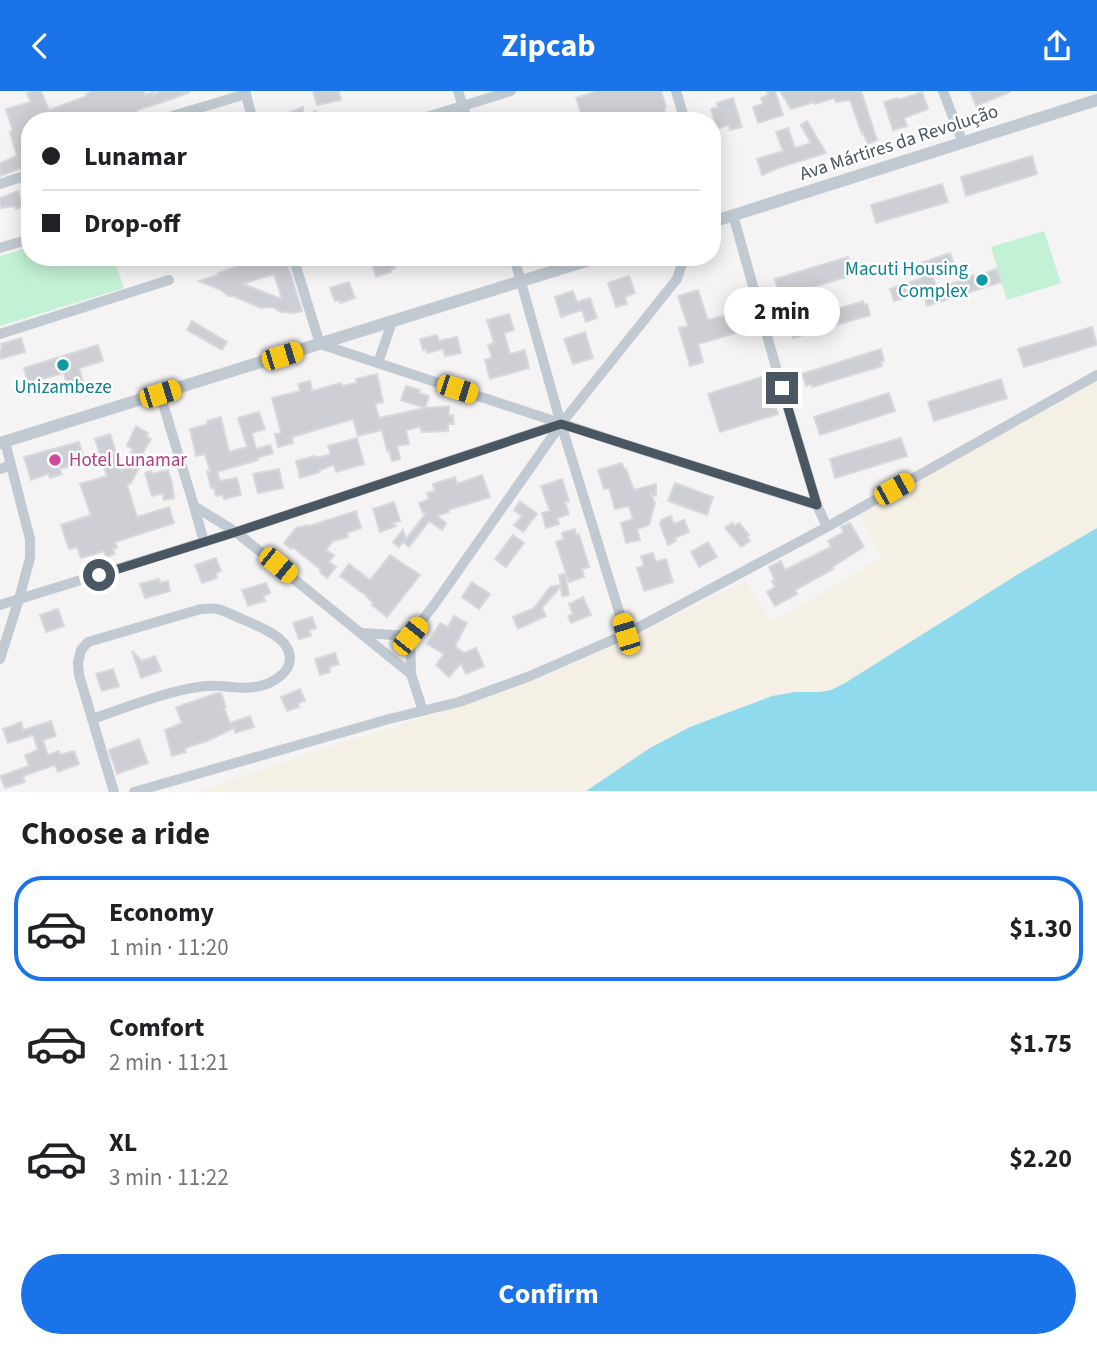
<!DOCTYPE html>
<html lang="en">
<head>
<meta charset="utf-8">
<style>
	body { margin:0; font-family:"Source Sans 3",sans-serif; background:#f2f2f2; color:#202124; height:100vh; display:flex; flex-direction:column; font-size:26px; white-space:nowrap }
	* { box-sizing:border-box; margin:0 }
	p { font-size:23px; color:#757577 }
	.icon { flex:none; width:38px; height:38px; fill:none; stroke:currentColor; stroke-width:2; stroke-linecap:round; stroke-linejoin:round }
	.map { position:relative; height:701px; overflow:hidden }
	.side { display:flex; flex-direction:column; background:#fff; flex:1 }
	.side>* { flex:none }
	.top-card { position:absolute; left:21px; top:21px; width:700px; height:154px; border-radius:28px; box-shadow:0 4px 18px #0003; display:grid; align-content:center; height:154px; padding:0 21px; background:#fff }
	.end { position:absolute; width:32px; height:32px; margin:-16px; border:9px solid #4a5661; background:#fff; box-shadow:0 0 0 4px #fff }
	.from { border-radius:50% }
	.bubble { position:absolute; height:49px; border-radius:24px; background:#fff; box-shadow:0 4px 18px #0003; font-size:23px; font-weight:700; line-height:49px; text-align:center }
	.car { position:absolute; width:21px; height:42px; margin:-21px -10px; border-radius:9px; box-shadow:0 0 5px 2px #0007; background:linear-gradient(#f5c518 24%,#345 0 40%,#f5c518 0 76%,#345 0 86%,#f5c518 0) }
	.top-card b { display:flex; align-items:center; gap:24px; height:66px; font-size:26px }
	.top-card b+b { border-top:2px solid #e0e0e0 }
	.top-card i { width:18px; height:18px; background:#202124 }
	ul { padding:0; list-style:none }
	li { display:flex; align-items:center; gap:21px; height:105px; margin:0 14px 10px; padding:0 7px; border:4px solid transparent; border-radius:28px }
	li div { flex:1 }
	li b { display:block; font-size:26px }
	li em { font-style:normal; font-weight:700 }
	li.current { border-color:#1a73e8 }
	li>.icon { width:63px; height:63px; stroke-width:1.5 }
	h2 { padding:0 21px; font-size:32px; line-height:84px }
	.primary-button { display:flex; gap:14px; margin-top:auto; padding:14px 21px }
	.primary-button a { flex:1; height:80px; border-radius:42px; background:#1a73e8; color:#fff; font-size:28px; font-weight:700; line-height:80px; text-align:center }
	header { display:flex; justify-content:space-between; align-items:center; height:91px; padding:0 21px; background:#1a73e8; color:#fff; font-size:32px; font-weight:700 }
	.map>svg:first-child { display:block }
	.green { fill:#c3f1d5 }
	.sand { fill:#f5f0e5 }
	.water { fill:#90daee }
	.building { fill:#cdcfd5; stroke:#d7d9de; stroke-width:2; fill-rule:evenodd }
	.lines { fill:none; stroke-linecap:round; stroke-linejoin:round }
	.minor { stroke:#c1cad2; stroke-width:10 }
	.tertiary { stroke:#c1cad2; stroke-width:12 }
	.route { stroke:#4a5661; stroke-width:9 }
	.culture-dot { fill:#0f9aa8; stroke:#fff; stroke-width:2.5 }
	.hotel-dot { fill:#d1479c; stroke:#fff; stroke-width:2.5 }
	.labels { text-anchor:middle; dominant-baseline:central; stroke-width:5; stroke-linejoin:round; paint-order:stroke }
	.street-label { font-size:19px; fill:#4a5661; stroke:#fff }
	.culture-label { font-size:19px; fill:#0d838f; stroke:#fff; text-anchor:end }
	.hotel-label { font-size:19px; fill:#b23c85; stroke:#fff; text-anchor:start }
</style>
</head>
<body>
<header><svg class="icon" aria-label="back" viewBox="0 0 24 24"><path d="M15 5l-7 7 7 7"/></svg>Zipcab<svg class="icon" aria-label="share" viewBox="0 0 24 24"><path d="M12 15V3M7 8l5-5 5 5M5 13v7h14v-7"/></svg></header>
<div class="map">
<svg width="1097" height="701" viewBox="0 0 1097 701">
	<rect width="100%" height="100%" fill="#f5f3f3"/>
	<g class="green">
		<path d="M1044 140 1061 192 1007 209 991 156Z"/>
		<path d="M30 156V166H113L124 197 0 235V165Z"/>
	</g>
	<path class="sand" d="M1097 290V437L1020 482 845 592 831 599 820 602 781 603 760 608 608 684 586 700 197 701 312 661 490 606 547 584 620 552 745 490 772 531 882 467 858 423Z"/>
	<path class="water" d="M1097 437V700H586L650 657 690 636 772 605 795 601H820L831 599 845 592 1020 482Z"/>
	<g class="building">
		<path d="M33 0H41L49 19 87 5 86 3 93 0H144L145 4 153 1V3L162 0 190 1 163 11 137 19 139 26 125 30H68L65 22 39 30H30V74L0 85V72L17 65 10 41 13 40 6 18 31 11 27 2Z"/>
		<path d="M313 0H339L341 9 317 14Z"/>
		<path d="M598 0H661L666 16 664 17 668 30H584L576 7Z"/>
		<path d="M767 0H775L783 24 758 32 753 16 763 13 761 7 768 4Z"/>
		<path d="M780 0H861L877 49 868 53 863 42 862 43 850 9 836 11 834 7 815 13 814 11 791 18Z"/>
		<path d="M970 0H1010V1L976 15Z"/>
		<path d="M922 1 928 18 904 27 907 35 893 39 884 11 898 7 899 9Z"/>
		<path d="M733 7 742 36 730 39 729 34 717 38 711 18 718 16 717 12Z"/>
		<path d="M303 16V25L316 20 319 30H269Z"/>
		<path d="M807 30 826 62 778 77 762 84 757 68 783 60 776 41 788 37 795 57 811 52 801 34Z"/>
		<path d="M1032 65 1037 83 966 105 961 86Z"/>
		<path d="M942 93 948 111 876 132 871 114Z"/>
		<path d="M18 100 23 115 16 118 15 115 0 117V107Z"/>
		<path d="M950 162 955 176 932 183 937 197 963 189V187L974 184 975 185 997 178 1001 191 927 215 923 201 894 210 890 198 920 188 915 174Z"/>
		<path d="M265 166H269L270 168 280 167 285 169 288 175 302 220 293 222 281 221 272 216 261 217 233 205H228L221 199 199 190 218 184V182ZM274 183 282 208 243 193Z"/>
		<path d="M370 166H391L395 177 390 179 391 181 376 186Z"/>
		<path d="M848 166 853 184 780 206 775 188Z"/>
		<path d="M629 185 635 202 625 206 627 213 616 216 608 192Z"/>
		<path d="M349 191 355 207 340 212 339 209 335 210 330 197Z"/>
		<path d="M698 199 708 229 749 218 753 231 745 234 746 239 698 253 703 271 690 275 679 237 688 235 678 205Z"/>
		<path d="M573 200 577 211 590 207 597 227 586 231 582 219 561 226 555 206Z"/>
		<path d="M863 210 864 214 867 213 870 224 793 247 789 233Z"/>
		<path d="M509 223 514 239 504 242 510 263 525 259 529 277 490 288 485 269 492 267 488 254 494 252 487 229Z"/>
		<path d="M192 230 227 251 222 259 187 239Z"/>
		<path d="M1092 236 1097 254 1024 276 1018 258Z"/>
		<path d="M585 241 593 267 573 273 564 248Z"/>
		<path d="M437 244 439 250 457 246 461 262 445 265 443 258 427 262 426 258 423 259 420 248Z"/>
		<path d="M21 247 25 261 0 268V259L2 258 1 253Z"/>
		<path d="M98 254 103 270 79 277 85 296 69 301 64 282 28 292 24 277Z"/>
		<path d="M881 258 884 270 881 271 882 275 812 296 811 293 806 295 802 283Z"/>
		<path d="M377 283 383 311 375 313 379 327 425 317 401 309 406 295 420 299 419 302 429 305 425 317 449 315V325L453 324 454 333H448V340L422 341 420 336 406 339 409 353 397 355 400 368 392 370 389 359 387 360 382 339 358 345 353 328 292 346 293 352 278 356 275 343 281 342 272 307 300 300 298 293 310 290 312 300 341 292 342 295 357 292 356 288Z"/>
		<path d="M765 285 778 323 720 341 708 303Z"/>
		<path d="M1001 288 1007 307 934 330 928 311Z"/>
		<path d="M889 302 895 320 820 344 814 326Z"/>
		<path d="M259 321 265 338 252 342 256 358 270 354 273 362 257 367 258 369 217 381 220 390 237 387 241 404 224 408 223 404 216 405 214 397H211L207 380H210L205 363 196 365 190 338 208 333 207 330 221 326 229 361 247 356 238 327Z"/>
		<path d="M136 335 148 342 146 345 151 348 142 363 146 364 131 392 127 394 137 426 169 416 174 432 115 451 117 457 113 458 115 463 106 466 104 460 81 467 77 456 69 458 61 434 91 424 80 393 107 385 95 348 110 343 122 379 133 358 127 355Z"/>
		<path d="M357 347 364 373 336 381 334 374 319 379 320 381 300 387 296 370 315 365 316 367 331 363 328 355Z"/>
		<path d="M901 347 907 365 835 387 830 368Z"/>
		<path d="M79 351 85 372 59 378 62 383 50 387 48 383 31 389 24 366Z"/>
		<path d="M622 372 624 378H626L633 397 634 399 656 393V405L651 403 655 412 649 434 637 438 640 449 626 452 621 432 633 428 629 415 615 418 609 397 604 398 598 379Z"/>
		<path d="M279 378 283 397 258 402 253 383Z"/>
		<path d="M168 379 172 392 174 407 164 409 163 402 152 405 145 382 151 380 152 383Z"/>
		<path d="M482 384 490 406 448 419 449 421 437 425 446 432 442 439 429 430 409 456 403 451 399 456 393 451 403 439 406 448 427 421 423 422 419 412 429 408 427 402 435 400 433 393 455 386 457 393Z"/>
		<path d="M562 388 569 410 565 411 569 423 557 427 559 433 546 437 542 422 550 420 541 395Z"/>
		<path d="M675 392 713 406 707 424 668 410Z"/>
		<path d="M520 410 537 423 523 441 514 434 522 425 514 419Z"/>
		<path d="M394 411 400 430 392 432 396 435 380 441 373 418Z"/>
		<path d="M356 420 361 437 347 442 348 446 333 450 326 459 334 464 329 471 336 476 327 487 320 481 321 479 295 458 292 456 291 458 284 452 296 437 308 434 309 435Z"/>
		<path d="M671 425 674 433 684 429 689 441 675 447 676 450 668 454 660 433 661 429Z"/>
		<path d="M732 432 734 435 739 432 749 444 747 445 750 450 741 456 725 437Z"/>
		<path d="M850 432 864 456 832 476 833 478 795 499 797 503 775 515 767 501 775 496 772 490 775 489 769 476 781 470 785 479 831 456 828 450 844 441 841 436Z"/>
		<path d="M575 438 576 444 579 443 589 476 582 478 584 486 569 491 556 451 564 448 562 442Z"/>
		<path d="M513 444 524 452 506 476 495 468Z"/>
		<path d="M708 451 717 466 699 476 691 461Z"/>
		<path d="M653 462 656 471 666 468 673 491 644 500 637 477 644 475 641 465Z"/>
		<path d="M390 464 420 484 387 526 372 514 373 512 364 503 340 485 349 473 370 489Z"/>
		<path d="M216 467 221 480 216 482 217 487 202 492 195 474Z"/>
		<path d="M565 483 569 504 562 505 561 495 542 517 546 525 518 538 513 526 534 517 550 496 561 494 559 484Z"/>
		<path d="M159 488 160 492 168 490 170 500 145 507 140 493Z"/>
		<path d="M472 491 490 503 479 518 462 506Z"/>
		<path d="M266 492 270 502 263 505 265 510 248 515 242 499Z"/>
		<path d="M583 506 591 524 571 532 568 525 573 523 569 513Z"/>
		<path d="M58 518 64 535 46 541 40 524Z"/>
		<path d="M454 525 467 532 455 555 464 562 476 557 484 575 466 583 461 572 449 586 436 574 444 563 427 553 440 532 448 536Z"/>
		<path d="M312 526 316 537 309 539 311 545 299 548 293 532Z"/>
		<path d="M132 560 142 570 155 565 161 580 141 587Z"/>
		<path d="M335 562 339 573 329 576 330 581 320 584 315 568Z"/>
		<path d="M113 578 119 595 102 600 96 583Z"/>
		<path d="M300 598 305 610 298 612 299 616 287 620 281 606Z"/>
		<path d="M218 602H221L226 616 224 617 230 632 250 625 254 636 235 642 234 637 207 650 185 657 186 661 172 665 165 639 182 632 176 616Z"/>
		<path d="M51 630 56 645 43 649 48 664 59 660 60 664 74 660 79 673 58 681 55 674 23 685 25 691 5 697 0 685 29 675 25 664 38 659 33 644 8 652 3 638 21 631 23 639Z"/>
		<path d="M139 648 148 672 117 683 109 659Z"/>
	</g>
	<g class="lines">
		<g class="minor">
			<path d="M245 0 253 30"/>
			<path d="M458 0 468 30"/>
			<path d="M676 0 685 30"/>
			<path d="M943 0 963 52"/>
			<path d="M156 30 246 3"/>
			<path d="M414 30 511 0"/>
			<path d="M0 93 30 83"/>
			<path d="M733 124 775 273 817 414 827 436"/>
			<path d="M0 157 30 148"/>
			<path d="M293 166 320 253 630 355 817 414"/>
			<path d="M514 166 561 333 626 543"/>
			<path d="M0 243 169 189"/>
			<path d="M378 272 392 231"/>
			<path d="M160 303 194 415 236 441 411 583"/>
			<path d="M0 378 11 374"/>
			<path d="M194 415 204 451"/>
			<path d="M0 514 236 441 560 333"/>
			<path d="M362 542 410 545"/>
			<path d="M0 568 19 508 30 467V448L5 351"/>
			<path d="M423 620 411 583 410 545 434 514 561 333 677 188 684 166"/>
			<path d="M92 628C125 617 172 598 206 595 224 593 241 600 260 595 270 593 286 584 289 573 296 548 259 536 242 528 234 525 226 520 217 518 212 517 206 518 201 518L88 551 81 559 78 571 79 584 114 701"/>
			<path d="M134 701 389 628 459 611 530 585 626 543 827 436 1097 284"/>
		</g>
		<g class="tertiary">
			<path d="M712 131 1097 9"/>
			<path d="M0 352 599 166"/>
		</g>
	</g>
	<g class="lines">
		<path class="route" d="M99 484 236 441 561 333 817 414 782 297"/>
	</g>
	<g class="culture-dot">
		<circle cx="982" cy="189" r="7"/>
		<circle cx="63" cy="274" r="7"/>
	</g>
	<circle class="hotel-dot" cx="55" cy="369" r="7"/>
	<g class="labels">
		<g class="street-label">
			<text transform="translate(899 52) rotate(-18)">Ava Mártires da Revolução</text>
		</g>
		<g class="culture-label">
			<text x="968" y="178">Macuti Housing<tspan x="968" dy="22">Complex</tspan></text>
			<text x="63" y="296" text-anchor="middle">Unizambeze</text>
		</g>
		<g class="hotel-label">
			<text x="69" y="369">Hotel Lunamar</text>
		</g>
	</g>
</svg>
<i class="end from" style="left:99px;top:484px"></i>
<i class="end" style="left:782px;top:297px"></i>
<div class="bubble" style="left:724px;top:196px;width:116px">2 min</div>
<i class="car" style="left:282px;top:265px;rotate:73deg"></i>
<i class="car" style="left:457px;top:298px;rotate:108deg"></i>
<i class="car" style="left:160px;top:303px;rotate:73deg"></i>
<i class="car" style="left:894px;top:398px;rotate:61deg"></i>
<i class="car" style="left:278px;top:474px;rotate:129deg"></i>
<i class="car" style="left:626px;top:543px;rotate:343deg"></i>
<i class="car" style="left:410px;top:545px;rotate:39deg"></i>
<div class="top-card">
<b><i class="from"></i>Lunamar</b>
<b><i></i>Drop-off</b>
</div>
</div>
<section class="side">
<h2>Choose a ride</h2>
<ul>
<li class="current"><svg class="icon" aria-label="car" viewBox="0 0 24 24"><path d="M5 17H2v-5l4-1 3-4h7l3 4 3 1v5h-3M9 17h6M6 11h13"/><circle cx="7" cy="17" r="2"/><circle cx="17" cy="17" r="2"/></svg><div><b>Economy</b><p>1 min · 11:20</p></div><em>$1.30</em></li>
<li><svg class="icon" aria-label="car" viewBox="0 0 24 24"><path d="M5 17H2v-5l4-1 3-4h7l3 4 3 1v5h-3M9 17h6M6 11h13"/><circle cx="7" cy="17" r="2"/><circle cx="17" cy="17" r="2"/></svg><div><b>Comfort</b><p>2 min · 11:21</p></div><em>$1.75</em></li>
<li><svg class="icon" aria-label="car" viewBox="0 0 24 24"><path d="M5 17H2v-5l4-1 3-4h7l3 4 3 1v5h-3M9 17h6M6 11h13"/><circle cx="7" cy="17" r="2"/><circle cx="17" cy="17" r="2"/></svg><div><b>XL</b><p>3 min · 11:22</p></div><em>$2.20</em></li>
</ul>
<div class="primary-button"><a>Confirm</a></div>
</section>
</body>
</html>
